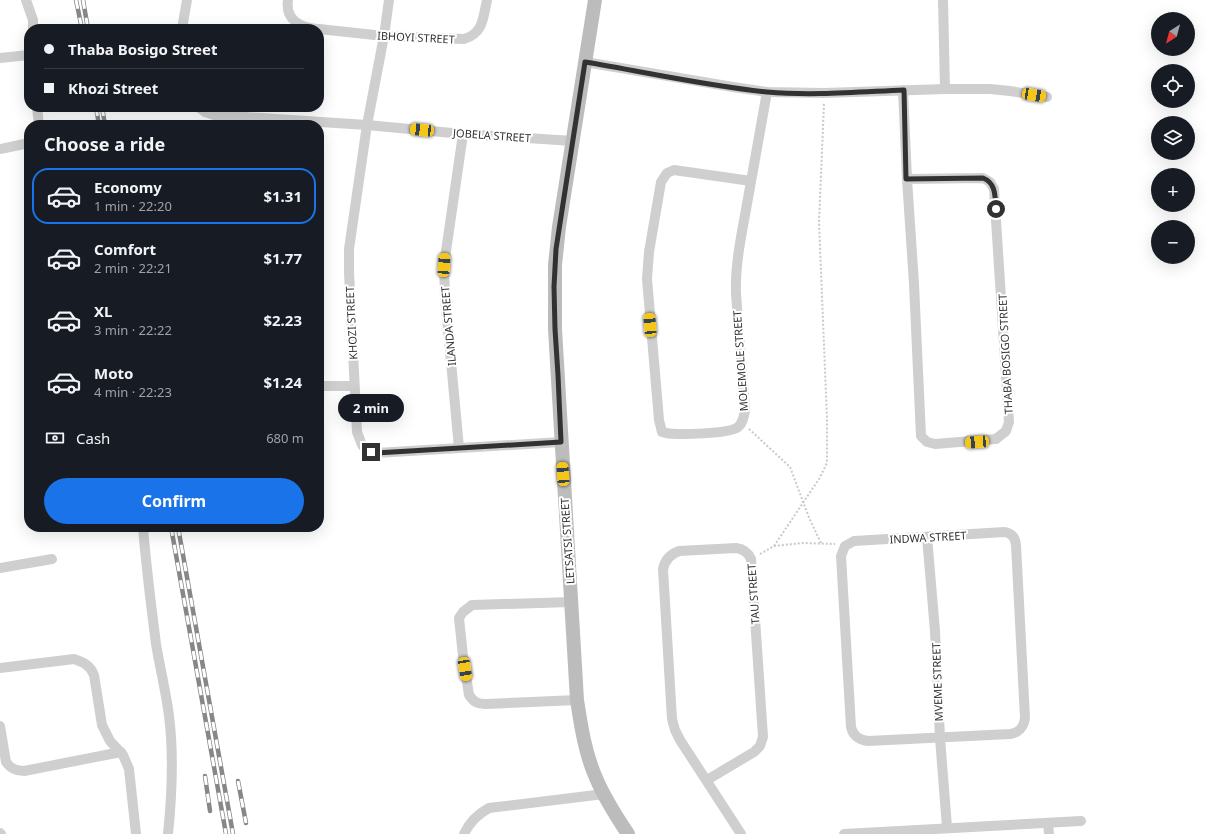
<!DOCTYPE html>
<html lang="en">
<head>
<meta charset="utf-8">
<style>
	body { margin:0; font-family:"Noto Sans",sans-serif; background:#242831; color:#f1f3f6; height:100vh; display:flex; flex-direction:column; font-size:15px; white-space:nowrap }
	* { box-sizing:border-box; margin:0 }
	p { font-size:13px; color:#9ea1a6 }
	.icon { flex:none; width:22px; height:22px; fill:none; stroke:currentColor; stroke-width:2; stroke-linecap:round; stroke-linejoin:round }
	.map { position:relative; flex:1; overflow:hidden }
	.details { position:absolute; left:24px; top:120px; width:300px; height:412px; display:flex; flex-direction:column; background:#171b24; border-radius:16px; box-shadow:0 4px 16px #0002 }
	.details>* { flex:none }
	.banner { position:absolute; left:24px; top:24px; width:300px; height:88px; border-radius:16px; box-shadow:0 4px 16px #0002; display:grid; align-content:center; height:88px; padding:0 20px; background:#171b24 }
	.needle { width:26px; rotate:216deg }
	.controls { position:absolute; left:1151px; top:12px; display:grid; gap:8px }
	.controls a { display:grid; place-items:center; width:44px; height:44px; border-radius:50%; background:#171b24; box-shadow:0 4px 16px #0002; font-size:20px }
	.end { position:absolute; width:18px; height:18px; margin:-9px; border:5px solid #323232; background:#fff; box-shadow:0 0 0 2px #fff }
	.from { border-radius:50% }
	.bubble { position:absolute; height:28px; border-radius:14px; background:#171b24; box-shadow:0 4px 16px #0002; font-size:13px; font-weight:700; line-height:28px; text-align:center }
	.car { position:absolute; width:12px; height:24px; margin:-12px -6px; border-radius:5px; box-shadow:0 0 3px 1px #0007; background:linear-gradient(#f5c518 24%,#345 0 40%,#f5c518 0 76%,#345 0 86%,#f5c518 0) }
	.banner b { display:flex; align-items:center; gap:14px; height:38px; font-size:15px }
	.banner b+b { border-top:1px solid #363941 }
	.banner i { width:10px; height:10px; background:#f1f3f6 }
	ul { padding:0; list-style:none }
	li { display:flex; align-items:center; gap:12px; height:56px; margin:0 8px 6px; padding:0 12px; border:2px solid transparent; border-radius:16px }
	li div { flex:1 }
	li b { display:block; font-size:15px }
	li em { font-style:normal; font-weight:700 }
	li.selected { border-color:#1a73e8 }
	li>.icon { width:36px; height:36px; stroke-width:1.5 }
	h2 { padding:0 20px; font-size:18px; line-height:48px }
	.pay { display:flex; align-items:center; gap:10px; height:44px; padding:0 20px; font-size:15px }
	.pay p { margin-inline-start:auto }
	.cta { display:flex; gap:8px; margin-top:auto; padding:8px 20px }
	.cta a { flex:1; height:46px; border-radius:24px; background:#1a73e8; color:#fff; font-size:16px; font-weight:700; line-height:46px; text-align:center }
	.map>svg:first-child { display:block }
	.lines { fill:none; stroke-linecap:round; stroke-linejoin:round }
	.path { stroke:#c9c9c9; stroke-width:2; stroke-dasharray:2 2; stroke-linecap:butt }
	.street { stroke:#cfcfcf; stroke-width:10 }
	.secondary { stroke:#bcbcbc; stroke-width:14 }
	.rail-casing { stroke:#878787; stroke-width:4.5 }
	.rail { stroke:#fff; stroke-width:3; stroke-dasharray:9; stroke-linecap:butt }
	.route { stroke:#323232; stroke-width:5 }
	.labels { text-anchor:middle; dominant-baseline:central; stroke-width:4; stroke-linejoin:round; paint-order:stroke }
	.street-label { font-size:11px; fill:#323232; stroke:#fff }
</style>
</head>
<body>
<div class="map">
<svg width="1207" height="834" viewBox="0 0 1207 834">
	<rect width="100%" height="100%" fill="#fff"/>
	<g class="lines">
		<g class="path">
			<path d="M749 429 790 467 810 520 821 543"/>
			<path d="M774 546 819 479 827 463V419L819 222 824 103"/>
			<path d="M760 554 774 546 803 543 835 544"/>
		</g>
		<g class="street">
			<path d="M26 0 33 20V29"/>
			<path d="M288 0C285 20 300 27 317 29"/>
			<path d="M389 0 384 36 367 125 349 249V272L357 432 362 445 367 451 376 453 561 442"/>
			<path d="M943 0 945 89"/>
			<path d="M182 29 187 0"/>
			<path d="M319 29 384 36 464 39C484 33 483 17 487 0"/>
			<path d="M0 58 29 55"/>
			<path d="M585 62 733 87 767 92 824 93 945 89H990L1010 91 1047 97"/>
			<path d="M903 90 907 179 914 284 921 436 927 442 935 444 996 439 1006 431 1009 422 994 189 990 182 983 178 907 179"/>
			<path d="M37 107 39 125"/>
			<path d="M198 107 205 112 214 115 367 125 463 134 573 141"/>
			<path d="M0 149 29 143"/>
			<path d="M751 181 674 170 667 173 661 182 649 252 647 279 659 420 662 432 666 433C677 435 730 434 738 427 743 423 744 416 745 410L736 294C735 268 740 242 745 215 752 174 760 133 767 92"/>
			<path d="M319 386H354"/>
			<path d="M459 448 445 297 444 265 463 134"/>
			<path d="M143 527C146 566 151 605 156 644 160 668 166 692 169 716 174 755 172 795 168 834"/>
			<path d="M1005 532C1013 534 1015 538 1016 545L1025 718C1024 727 1018 733 1010 734L868 741C859 740 853 736 851 727L841 556 845 546 854 541Z"/>
			<path d="M927 537 935 631 940 738 947 827"/>
			<path d="M0 568 52 559"/>
			<path d="M571 602 472 605 463 612 459 618 463 656 469 695C474 702 477 704 486 704L577 700"/>
			<path d="M0 668 74 659C83 662 90 665 94 675L102 725 110 741 123 755 129 769 136 834"/>
			<path d="M0 726 6 762C11 769 16 771 24 771L121 752"/>
			<path d="M707 780 754 752 760 746 763 737 751 559C748 552 743 549 736 548L679 551C671 554 665 559 663 569L672 719 675 730 680 740 741 834"/>
			<path d="M1048 823 1049 834"/>
			<path d="M0 833 1 834"/>
			<path d="M464 834C469 823 478 814 489 808L604 794"/>
			<path d="M844 834 1081 821"/>
		</g>
		<path class="secondary" d="M595 0 559 227 555 265V329L577 700C581 726 585 753 596 778 604 797 616 816 628 834"/>
		<g class="rail-casing">
			<g id="rail">
				<path d="M76 0 82 29"/>
				<path d="M83 0 88 29"/>
				<path d="M96 107 99 125"/>
				<path d="M102 107 105 125"/>
				<path d="M171 527 226 834"/>
				<path d="M178 527 233 834"/>
				<path d="M205 776 210 811"/>
				<path d="M238 781 246 823"/>
			</g>
		</g>
		<use href="#rail" class="rail"/>
	</g>
	<g class="lines">
		<path class="route" d="M371 452 376 453 561 442 558 375 555 329 554 287 556 249 585 62C645 72 707 86 767 92 812 96 858 92 904 90L906 179 983 178C996 183 995 196 996 209"/>
	</g>
	<g class="labels">
		<g class="street-label">
			<text transform="translate(416 37) rotate(3)">IBHOYI STREET</text>
			<text transform="translate(492 135) rotate(4)">JOBELA STREET</text>
			<text transform="translate(351 323) rotate(-93)">KHOZI STREET</text>
			<text transform="translate(448 326) rotate(-95)">ILANDA STREET</text>
			<text transform="translate(1005 354) rotate(-93)">THABA BOSIGO STREET</text>
			<text transform="translate(740 361) rotate(-94)">MOLEMOLE STREET</text>
			<text transform="translate(928 537) rotate(-3)">INDWA STREET</text>
			<text transform="translate(567 541) rotate(-94)">LETSATSI STREET</text>
			<text transform="translate(753 594) rotate(-94)">TAU STREET</text>
			<text transform="translate(937 682) rotate(-92)">MVEME STREET</text>
		</g>
	</g>
</svg>
<div class="controls">
<a><svg class="needle" viewBox="-14 -14 28 28"><path d="M0-13l5 13h-10z" fill="#e53935"/><path d="M0 13l5-13h-10z" fill="#9ea1a6"/></svg></a>
<a><svg class="icon" aria-label="locate" viewBox="0 0 24 24"><circle cx="12" cy="12" r="6"/><path d="M12 2v4M12 18v4M2 12h4M18 12h4"/></svg></a>
<a><svg class="icon" aria-label="layers" viewBox="0 0 24 24"><path d="M12 4l9 5-9 5-9-5zM3 14l9 5 9-5"/></svg></a>
<a>+</a>
<a>−</a>
</div>
<i class="end from" style="left:996px;top:209px"></i>
<i class="end" style="left:371px;top:452px"></i>
<div class="bubble" style="left:338px;top:394px;width:66px">2 min</div>
<i class="car" style="left:1034px;top:95px;rotate:100deg"></i>
<i class="car" style="left:422px;top:130px;rotate:276deg"></i>
<i class="car" style="left:444px;top:265px;rotate:4deg"></i>
<i class="car" style="left:650px;top:325px;rotate:355deg"></i>
<i class="car" style="left:977px;top:442px;rotate:266deg"></i>
<i class="car" style="left:563px;top:474px;rotate:356deg"></i>
<i class="car" style="left:465px;top:669px;rotate:171deg"></i>
<div class="banner">
<b><i class="from"></i>Thaba Bosigo Street</b>
<b><i></i>Khozi Street</b>
</div>
<section class="details">
<h2>Choose a ride</h2>
<ul>
<li class="selected"><svg class="icon" aria-label="car" viewBox="0 0 24 24"><path d="M5 17H2v-5l4-1 3-4h7l3 4 3 1v5h-3M9 17h6M6 11h13"/><circle cx="7" cy="17" r="2"/><circle cx="17" cy="17" r="2"/></svg><div><b>Economy</b><p>1 min · 22:20</p></div><em>$1.31</em></li>
<li><svg class="icon" aria-label="car" viewBox="0 0 24 24"><path d="M5 17H2v-5l4-1 3-4h7l3 4 3 1v5h-3M9 17h6M6 11h13"/><circle cx="7" cy="17" r="2"/><circle cx="17" cy="17" r="2"/></svg><div><b>Comfort</b><p>2 min · 22:21</p></div><em>$1.77</em></li>
<li><svg class="icon" aria-label="car" viewBox="0 0 24 24"><path d="M5 17H2v-5l4-1 3-4h7l3 4 3 1v5h-3M9 17h6M6 11h13"/><circle cx="7" cy="17" r="2"/><circle cx="17" cy="17" r="2"/></svg><div><b>XL</b><p>3 min · 22:22</p></div><em>$2.23</em></li>
<li><svg class="icon" aria-label="car" viewBox="0 0 24 24"><path d="M5 17H2v-5l4-1 3-4h7l3 4 3 1v5h-3M9 17h6M6 11h13"/><circle cx="7" cy="17" r="2"/><circle cx="17" cy="17" r="2"/></svg><div><b>Moto</b><p>4 min · 22:23</p></div><em>$1.24</em></li>
</ul>
<div class="pay"><svg class="icon" aria-label="cash" viewBox="0 0 24 24"><path d="M3 7h18v10H3z"/><circle cx="12" cy="12" r="2"/></svg>Cash<p>680 m</p></div>
<div class="cta"><a>Confirm</a></div>
</section>
</div>
</body>
</html>
